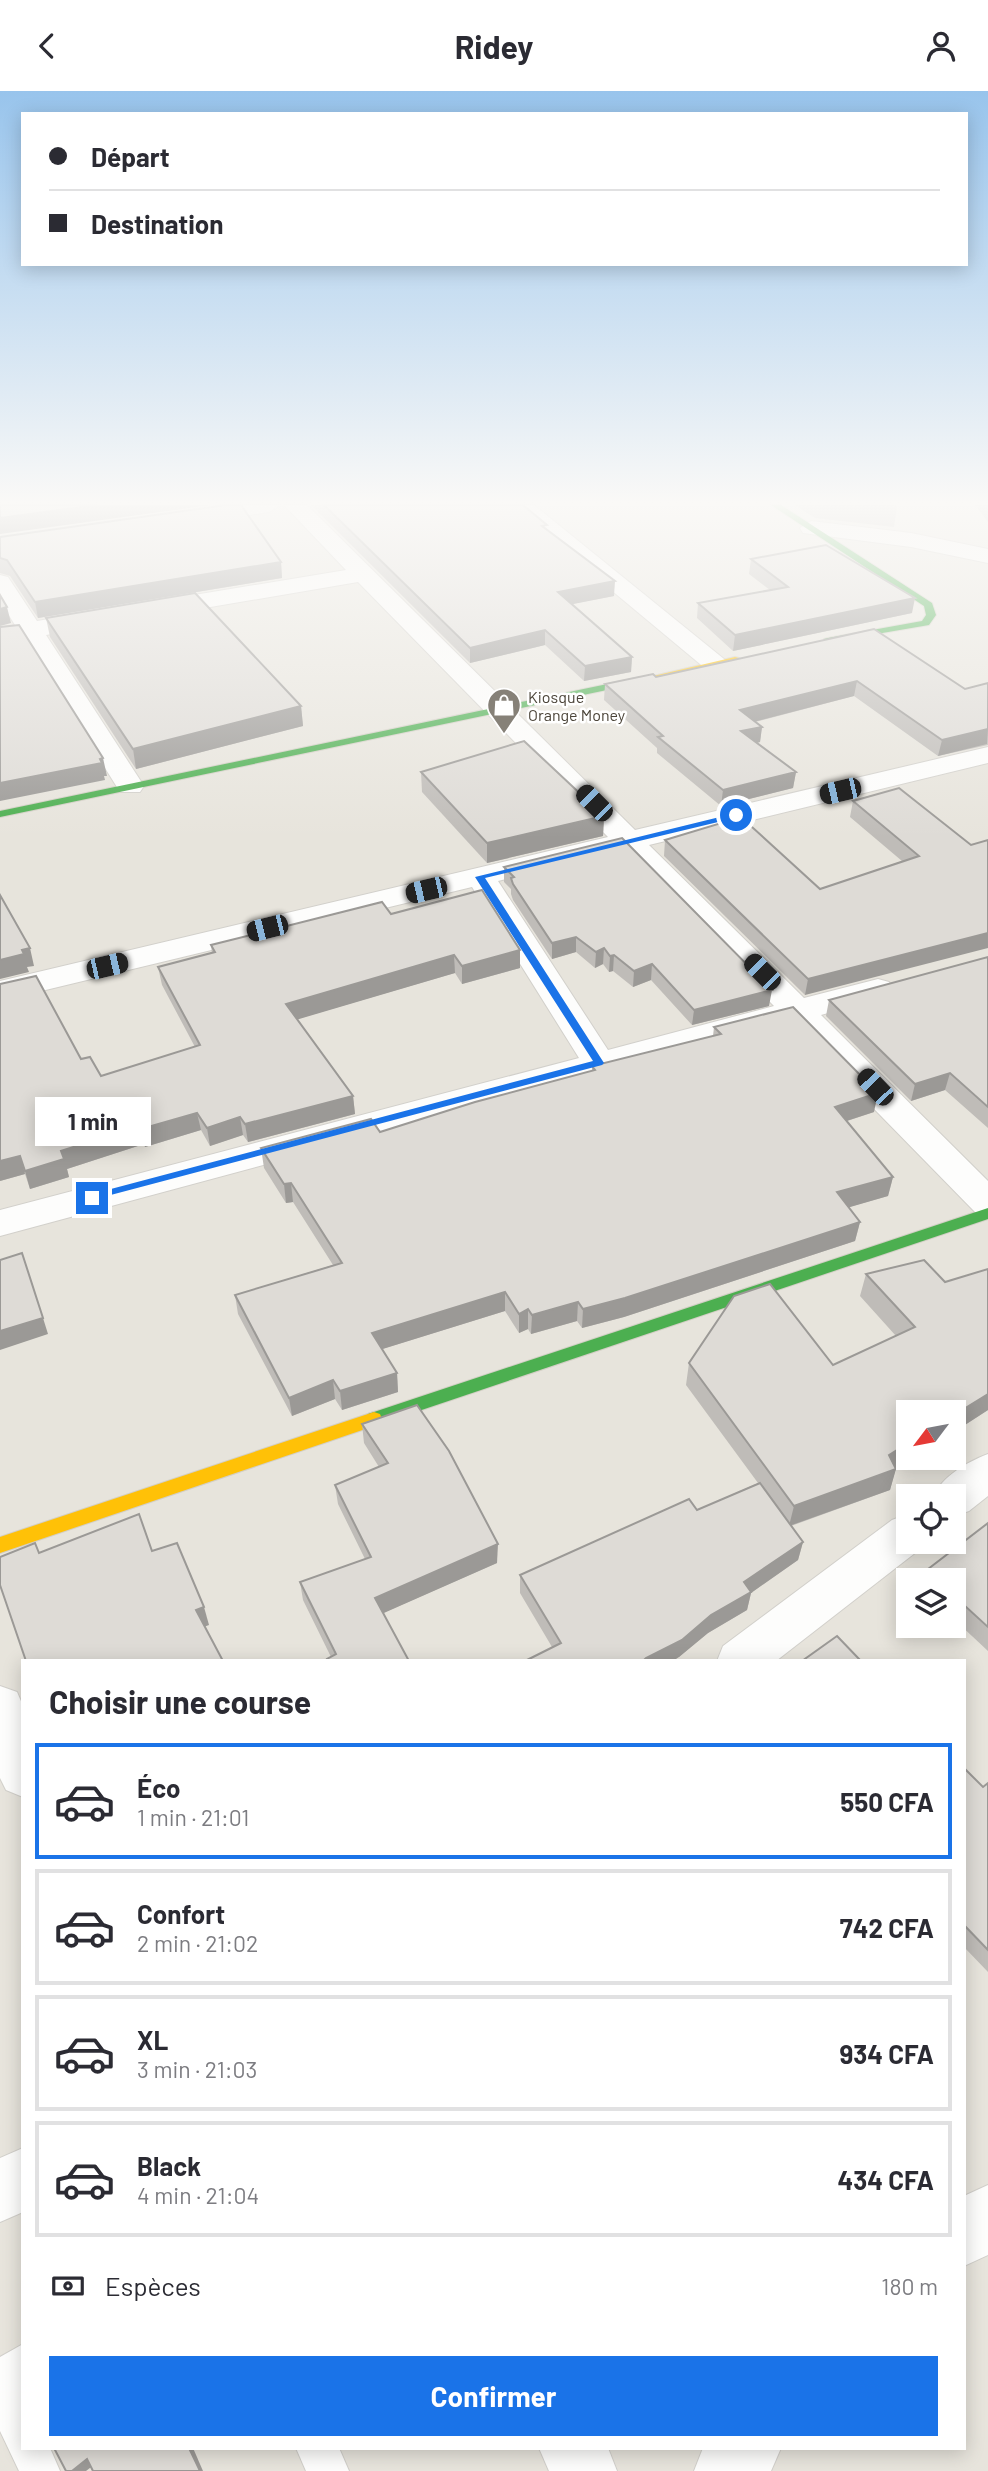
<!DOCTYPE html>
<html lang="fr">
<head>
<meta charset="utf-8">
<style>
	body { margin:0; font-family:Barlow,sans-serif; background:#f2f2f3; color:#2b2b33; height:100vh; display:flex; flex-direction:column; font-size:26px; white-space:nowrap }
	* { box-sizing:border-box; margin:0 }
	p { font-size:23px; color:#7c7c81 }
	.icon { flex:none; width:38px; height:38px; fill:none; stroke:currentColor; stroke-width:2; stroke-linecap:round; stroke-linejoin:round }
	.map { position:relative; flex:1; overflow:hidden }
	.drawer { position:absolute; left:21px; top:1568px; width:945px; height:791px; display:flex; flex-direction:column; background:#fff; border-radius:0px; box-shadow:0 4px 18px #0003 }
	.drawer>* { flex:none }
	.banner { position:absolute; left:21px; top:21px; width:947px; height:154px; border-radius:0px; box-shadow:0 4px 18px #0003; display:grid; align-content:center; height:154px; padding:0 28px; background:#fff }
	.needle { width:46px; rotate:238deg }
	.buttons { position:absolute; left:896px; top:1309px; display:grid; gap:14px }
	.buttons a { display:grid; place-items:center; width:70px; height:70px; border-radius:0px; background:#fff; box-shadow:0 4px 18px #0003; font-size:35px }
	.end { position:absolute; width:32px; height:32px; margin:-16px; border:9px solid #1a73e8; background:#fff; box-shadow:0 0 0 4px #fff }
	.from { border-radius:50% }
	.bubble { position:absolute; height:49px; border-radius:0px; background:#fff; box-shadow:0 4px 18px #0003; font-size:23px; font-weight:700; line-height:49px; text-align:center }
	.car { position:absolute; width:21px; height:42px; margin:-21px -10px; border-radius:9px; box-shadow:0 0 5px 2px #0007; background:linear-gradient(#222 24%,#8ab4d8 0 40%,#222 0 76%,#8ab4d8 0 86%,#222 0) }
	.banner b { display:flex; align-items:center; gap:24px; height:66px; font-size:26px }
	.banner b+b { border-top:2px solid #e1e1e2 }
	.banner i { width:18px; height:18px; background:#2b2b33 }
	ul { padding:0; list-style:none }
	li { display:flex; align-items:center; gap:21px; height:116px; margin:0 14px 10px; padding:0 14px; border:4px solid #e1e1e2; border-radius:0px }
	li div { flex:1 }
	li b { display:block; font-size:26px }
	li em { font-style:normal; font-weight:700 }
	li.active { border-color:#1a73e8 }
	li>.icon { width:63px; height:63px; stroke-width:1.5 }
	h2 { padding:0 28px; font-size:32px; line-height:84px }
	.pay { display:flex; align-items:center; gap:18px; height:77px; padding:0 28px; font-size:26px }
	.pay p { margin-inline-start:auto }
	.action { display:flex; gap:14px; margin-top:auto; padding:14px 28px }
	.action a { flex:1; height:80px; border-radius:0px; background:#1a73e8; color:#fff; font-size:28px; font-weight:700; line-height:80px; text-align:center }
	header { display:flex; justify-content:space-between; align-items:center; height:91px; padding:0 28px; background:#fff; font-size:32px; font-weight:700 }
	.map>svg:first-child { display:block }
	.residential { fill:#e7e4dc; fill-rule:evenodd }
	.lines { fill:none; stroke-linecap:round; stroke-linejoin:round }
	.lane-casing { stroke:#d2d0cb; stroke-width:2 }
	.street-casing { stroke:#d2d0cb; stroke-width:2 }
	.fast-casing { stroke:#d3cfc5; stroke-width:2 }
	.slow-casing { stroke:#d3cfc5; stroke-width:2 }
	.lane { fill:#fdfdfc; fill-rule:evenodd }
	.street { fill:#fdfdfc; fill-rule:evenodd }
	.fast { fill:#4caf50; fill-rule:evenodd }
	.slow { fill:#ffc107; fill-rule:evenodd }
	.wall { fill:#bfbcb8 }
	.shaded-wall { fill:#9b9996 }
	.building { fill:#dedbd6; stroke:#9b9996; stroke-width:2 }
	.route { fill:#1a73e8 }
	.labels { text-anchor:middle; dominant-baseline:central; stroke-width:5; stroke-linejoin:round; paint-order:stroke }
	.far-poi-label { font-size:16px; fill:#4b4439; stroke:#fff; text-anchor:start }
</style>
</head>
<body>
<header><svg class="icon" aria-label="back" viewBox="0 0 24 24"><path d="M15 5l-7 7 7 7"/></svg>Ridey<svg class="icon" aria-label="person" viewBox="0 0 24 24"><circle cx="12" cy="8" r="4"/><path d="M4 21q1-7 8-7t8 7"/></svg></header>
<div class="map">
<svg width="988" height="2380" viewBox="0 0 988 2380">
	<rect width="100%" height="100%" fill="#f4f2ee"/>
	<path class="residential" d="M0 414H988V2380H0ZM908 1321H954V1367H908ZM908 1405H954V1451H908ZM908 1489H954V1535H908ZM23 1570H964V2357H23Z"/>
	<g class="lines">
		<g class="lane-casing">
			<g id="lane">
				<path d="M23 2253V2357H50L60 2380H19L0 2340V2266Z"/>
				<path d="M296 2357H339L349 2380H306Z"/>
			</g>
		</g>
		<g class="street-casing">
			<g id="street">
				<path d="M226 414H280L269 421 192 433 181 426 184 421Z"/>
				<path d="M284 414H307L635 739 988 656V672L649 754 804 907 878 888 889 891 894 898 889 905 821 924 988 1090V1125L975 1121 790 932 0 1145V1119L579 967 472 796 0 910V890L608 746 358 491 46 544 144 695 140 701H120L24 547 0 551V537L15 534 0 510V484L8 486 37 530 346 479ZM622 760 774 915 608 959 498 790Z"/>
				<path d="M509 414H534L724 568 728 573 724 578H706Z"/>
				<path d="M811 430 911 442 988 458V472L911 456 803 442 800 437Z"/>
				<path d="M988 1363V1405L969 1420 954 1425V1405H933C943 1385 967 1371 988 1363Z"/>
				<path d="M908 1423V1451H926L924 1455 776 1570H717L723 1555 892 1429Z"/>
				<path d="M0 1595 17 1601 23 1615V1706L6 1699 0 1687Z"/>
				<path d="M23 2057V2121L0 2131V2067Z"/>
				<path d="M988 2094V2164L964 2175V2105Z"/>
				<path d="M539 2357H608L617 2380H549Z"/>
				<path d="M703 2357H781L771 2380H694Z"/>
			</g>
		</g>
		<g class="fast-casing">
			<g id="fast">
				<path d="M771 414H781L932 512 936 524 929 534 824 552V548L828 547 922 530 926 524 924 515Z"/>
				<path d="M641 586 646 589 645 591 0 726V720Z"/>
				<path d="M988 1117V1128L374 1335 368 1333 366 1328 368 1323Z"/>
			</g>
		</g>
		<g class="slow-casing">
			<g id="slow">
				<path d="M735 566 739 567V571L641 592 636 589Z"/>
				<path d="M374 1321 380 1323 382 1328 380 1333 0 1462V1446Z"/>
			</g>
		</g>
		<use href="#lane" class="lane"/>
		<use href="#street" class="street"/>
		<use href="#fast" class="fast"/>
		<use href="#slow" class="slow"/>
	</g>
	<g class="wall">
		<path d="M311 414H523L614 505 572 513 632 566 631 581 584 590 545 554 470 572Z"/>
		<path d="M795 414H896L897 416 894 436 815 427Z"/>
		<path d="M975 414H988V431Z"/>
		<path d="M0 446 281 471 282 487 38 527 10 485 0 482Z"/>
		<path d="M751 468 912 522 733 560 697 527 698 512 770 499 749 483Z"/>
		<path d="M46 527 301 615 303 635 136 678 50 546Z"/>
		<path d="M874 538 965 598 988 592V654L938 665 854 605 755 631 762 636 760 651 757 652 796 681 793 697 721 715 657 662V657L604 609 605 593 656 586Z"/>
		<path d="M421 681 604 725 603 745 487 772 422 701Z"/>
		<path d="M853 710 971 754 805 904 664 765 665 749 820 798 902 770 850 726Z"/>
		<path d="M504 776 769 915 692 934 651 889 633 896 613 880 609 881 603 873 595 877 576 861 552 868 513 809 511 803V798L504 791Z"/>
		<path d="M391 823 520 877 462 893 455 882 297 928 353 1005 355 1023 248 1051 243 1044 210 1055 201 1039 145 1056 144 1053 67 1078 69 1086 30 1098 25 1083 0 1090 81 968 101 985 195 956 162 894 158 876 212 862 211 854Z"/>
		<path d="M988 866V1037L945 999 911 1010 826 925 829 909Z"/>
		<path d="M714 936 874 1021 847 1030 893 1086 888 1105 849 1116 860 1131 855 1150 624 1226 582 1237 577 1230 531 1243 528 1238 519 1242 505 1220 382 1258 397 1282 398 1301 342 1319 335 1308 292 1325 238 1223 235 1204 333 1174 293 1111 286 1112 264 1077 261 1057 380 1041 592 980V975L713 945Z"/>
		<path d="M988 1178V1319L954 1341V1321L908 1367H912L896 1377 890 1399 791 1435 803 1451 798 1469 751 1502 747 1519 708 1542 679 1566 552 1556 520 1502V1484L697 1419 758 1392 686 1294 689 1272 833 1274 896 1245 860 1205 866 1183 945 1191Z"/>
		<path d="M362 1333 497 1472 383 1522 409 1570 331 1566 303 1509 300 1491 365 1468 338 1413 335 1394 379 1376 364 1352Z"/>
		<path d="M988 1432V1560L957 1531 954 1533V1489H918L919 1485Z"/>
		<path d="M964 1677 983 1696 988 1692V1881L964 1856Z"/>
	</g>
	<g class="shaded-wall">
		<path d="M97 414H211L0 443V427Z"/>
		<path d="M281 471 282 487 38 527 35 511Z"/>
		<path d="M615 490 614 505 558 516V501Z"/>
		<path d="M915 507 912 522 733 560 735 544Z"/>
		<path d="M7 516 11 532 0 535V518Z"/>
		<path d="M545 539V554L470 572V557Z"/>
		<path d="M632 566 631 581 584 590 585 575Z"/>
		<path d="M857 590 854 605 738 635 740 619Z"/>
		<path d="M301 615 303 635 136 678 133 658Z"/>
		<path d="M762 636 760 651 739 656 741 640Z"/>
		<path d="M988 638 987 653 938 665 942 649Z"/>
		<path d="M103 667 107 685H104L105 689 0 710V692Z"/>
		<path d="M796 681 793 697 721 715 723 699Z"/>
		<path d="M604 725 603 745 487 772V752Z"/>
		<path d="M988 842V857L805 904 808 888Z"/>
		<path d="M576 846V861L552 868V852Z"/>
		<path d="M30 857 34 875 27 876 29 881 0 888V869L22 859Z"/>
		<path d="M604 857 603 873 595 877 596 861Z"/>
		<path d="M520 859V877L462 893V875Z"/>
		<path d="M454 864 455 882 289 931 286 913Z"/>
		<path d="M614 864 613 880 609 881 610 865Z"/>
		<path d="M652 873 651 889 633 896 634 880Z"/>
		<path d="M772 899 769 915 692 934 694 919Z"/>
		<path d="M950 982 945 999 911 1010 915 993Z"/>
		<path d="M878 1002 874 1021 831 1035 835 1016Z"/>
		<path d="M353 1005 355 1023 248 1051 245 1033Z"/>
		<path d="M197 1022 201 1039 145 1056 141 1038Z"/>
		<path d="M240 1026 243 1044 210 1055 207 1037Z"/>
		<path d="M140 1035 144 1053 67 1078 69 1086 30 1098 25 1080 61 1060Z"/>
		<path d="M20 1065 25 1083 0 1090V1070Z"/>
		<path d="M893 1086 888 1105 833 1121 837 1101Z"/>
		<path d="M291 1092 293 1111 286 1112 284 1093Z"/>
		<path d="M860 1131 855 1150 624 1226 582 1237 583 1218Z"/>
		<path d="M505 1201V1220L373 1261 372 1242Z"/>
		<path d="M578 1211 577 1230 531 1243 532 1224Z"/>
		<path d="M528 1218V1238L519 1242V1223Z"/>
		<path d="M43 1227 48 1243 0 1259V1240Z"/>
		<path d="M397 1282 398 1301 342 1319 340 1300Z"/>
		<path d="M333 1289 335 1308 292 1325 289 1307Z"/>
		<path d="M988 1303V1319L954 1341V1324Z"/>
		<path d="M908 1352V1367H912L890 1380 896 1378 890 1399 789 1435 794 1415 889 1364Z"/>
		<path d="M803 1451 798 1469 751 1502 747 1519 708 1542 679 1566 673 1570H643L744 1491Z"/>
		<path d="M498 1453 497 1472 377 1525 375 1507Z"/>
		<path d="M964 1514 957 1531 954 1533V1527L957 1520Z"/>
		<path d="M204 1516 209 1534 201 1537 196 1519Z"/>
		<path d="M189 2357H193L203 2380H200Z"/>
		<path d="M87 2368 95 2373 86 2380H72Z"/>
	</g>
	<g class="building">
		<path d="M0 414H97L0 427Z"/>
		<path d="M226 414H241L281 471 35 511 7 469 0 467V446Z"/>
		<path d="M324 414H523L547 434 542 435 615 490 558 501 632 566 585 575 545 539 470 557Z"/>
		<path d="M826 454 915 507 735 544 698 512 788 496 751 468Z"/>
		<path d="M195 502 301 615 133 658 46 527Z"/>
		<path d="M0 504 7 516 0 518Z"/>
		<path d="M19 534 103 667 100 668 102 672 0 692V536Z"/>
		<path d="M874 538 965 598 988 592V638L942 649 857 590 740 619 762 636 741 640 796 681 723 699 658 646 663 645 605 593 653 583 656 586Z"/>
		<path d="M524 650 604 725 487 752 421 681Z"/>
		<path d="M899 697 971 754 988 749V842L808 888 665 749 741 726 820 798 919 765 853 710Z"/>
		<path d="M622 747 772 899 694 919 652 873 634 880 614 864 610 865 604 857 596 861 576 846 552 852 513 793 511 787 514 786 504 776Z"/>
		<path d="M482 799 520 859 462 875 454 864 286 913 353 1005 245 1033 240 1026 207 1037 197 1022 141 1038 140 1035 61 1060 64 1068 25 1080 20 1065 0 1070V893L36 885 81 968 90 966 101 985 200 954 158 876 215 861 211 854 382 811 391 823Z"/>
		<path d="M0 804 30 857 22 859 24 863 0 869Z"/>
		<path d="M988 866V1016L950 982 915 993 829 909Z"/>
		<path d="M793 916 878 1002 835 1016 893 1086 837 1101 860 1131 625 1207 583 1218 578 1211 532 1224 528 1218 519 1223 505 1201 372 1242 397 1282 340 1300 333 1289 289 1307 235 1204 342 1172 291 1092 284 1093 261 1057 371 1028 380 1041 475 1011 595 979 592 975 721 943 714 936Z"/>
		<path d="M22 1162 43 1227 0 1240V1169Z"/>
		<path d="M924 1169 945 1191 988 1178V1303L954 1324V1321H908V1352L889 1364 896 1378 794 1415 689 1272 734 1205 770 1193 833 1274 915 1236 866 1183Z"/>
		<path d="M417 1314 449 1360 498 1453 375 1507 409 1570H328L327 1568 336 1563 300 1491 371 1466 335 1394 388 1372 362 1333Z"/>
		<path d="M760 1392 803 1451 744 1491 751 1501 711 1524 682 1549 646 1567 643 1570H525L561 1552 520 1484 689 1408 697 1419Z"/>
		<path d="M139 1423 152 1460 177 1452 204 1516 196 1519 223 1570H26L0 1494V1466L35 1452 39 1462Z"/>
		<path d="M988 1432V1536L964 1514 957 1520 954 1517V1489H924L919 1485Z"/>
		<path d="M837 1545 861 1570H802Z"/>
		<path d="M964 1677 983 1696 988 1692V1859L964 1834Z"/>
		<path d="M54 2357H189L200 2380H93L87 2368 72 2380H66Z"/>
	</g>
	<linearGradient id="sky" x2="0" y2="1"><stop stop-color="#98c4ec"/><stop offset="0.55" stop-color="#faf9f7"/><stop offset="1" stop-color="#faf9f7" stop-opacity="0"/></linearGradient>
	<rect width="988" height="747" fill="url(#sky)"/>
	<path class="route" d="M736 722 739 726 485 787 604 972 602 974 88 1110V1105L92 1103 593 970 475 786Z"/>
	<defs>
		<g id="shop-pin" transform="scale(1.75)"><path d="M0 17L-7.5 6A9.5 9.5 0 1 1 7.5 6Z" fill="#868178" stroke="#fff"/><path d="M-5-2.5h2.3a2.7 3.5 0 0 1 5.4 0H5L5.5 6h-11ZM-1.5-2.5h3a1.5 2.3 0 0 0-3 0Z" fill="#fff"/></g>
	</defs>
	<g fill-rule="evenodd">
		<use href="#shop-pin" x="504" y="614"/>
	</g>
	<g class="labels">
		<g class="far-poi-label">
			<text x="528" y="605">Kiosque<tspan x="528" dy="18">Orange Money</tspan></text>
		</g>
	</g>
</svg>
<div class="buttons">
<a><svg class="needle" viewBox="-14 -14 28 28"><path d="M0-13l5 13h-10z" fill="#e53935"/><path d="M0 13l5-13h-10z" fill="#7c7c81"/></svg></a>
<a><svg class="icon" aria-label="locate" viewBox="0 0 24 24"><circle cx="12" cy="12" r="6"/><path d="M12 2v4M12 18v4M2 12h4M18 12h4"/></svg></a>
<a><svg class="icon" aria-label="layers" viewBox="0 0 24 24"><path d="M12 4l9 5-9 5-9-5zM3 14l9 5 9-5"/></svg></a>
</div>
<i class="end from" style="left:736px;top:724px"></i>
<i class="end" style="left:92px;top:1107px"></i>
<div class="bubble" style="left:35px;top:1006px;width:116px">1 min</div>
<i class="car" style="left:840px;top:700px;rotate:257deg"></i>
<i class="car" style="left:594px;top:712px;rotate:315deg"></i>
<i class="car" style="left:426px;top:799px;rotate:257deg"></i>
<i class="car" style="left:267px;top:837px;rotate:256deg"></i>
<i class="car" style="left:107px;top:875px;rotate:77deg"></i>
<i class="car" style="left:762px;top:881px;rotate:315deg"></i>
<i class="car" style="left:875px;top:996px;rotate:316deg"></i>
<div class="banner">
<b><i class="from"></i>Départ</b>
<b><i></i>Destination</b>
</div>
<section class="drawer">
<h2>Choisir une course</h2>
<ul>
<li class="active"><svg class="icon" aria-label="car" viewBox="0 0 24 24"><path d="M5 17H2v-5l4-1 3-4h7l3 4 3 1v5h-3M9 17h6M6 11h13"/><circle cx="7" cy="17" r="2"/><circle cx="17" cy="17" r="2"/></svg><div><b>Éco</b><p>1 min · 21:01</p></div><em>550 CFA</em></li>
<li><svg class="icon" aria-label="car" viewBox="0 0 24 24"><path d="M5 17H2v-5l4-1 3-4h7l3 4 3 1v5h-3M9 17h6M6 11h13"/><circle cx="7" cy="17" r="2"/><circle cx="17" cy="17" r="2"/></svg><div><b>Confort</b><p>2 min · 21:02</p></div><em>742 CFA</em></li>
<li><svg class="icon" aria-label="car" viewBox="0 0 24 24"><path d="M5 17H2v-5l4-1 3-4h7l3 4 3 1v5h-3M9 17h6M6 11h13"/><circle cx="7" cy="17" r="2"/><circle cx="17" cy="17" r="2"/></svg><div><b>XL</b><p>3 min · 21:03</p></div><em>934 CFA</em></li>
<li><svg class="icon" aria-label="car" viewBox="0 0 24 24"><path d="M5 17H2v-5l4-1 3-4h7l3 4 3 1v5h-3M9 17h6M6 11h13"/><circle cx="7" cy="17" r="2"/><circle cx="17" cy="17" r="2"/></svg><div><b>Black</b><p>4 min · 21:04</p></div><em>434 CFA</em></li>
</ul>
<div class="pay"><svg class="icon" aria-label="cash" viewBox="0 0 24 24"><path d="M3 7h18v10H3z"/><circle cx="12" cy="12" r="2"/></svg>Espèces<p>180 m</p></div>
<div class="action"><a>Confirmer</a></div>
</section>
</div>
</body>
</html>
